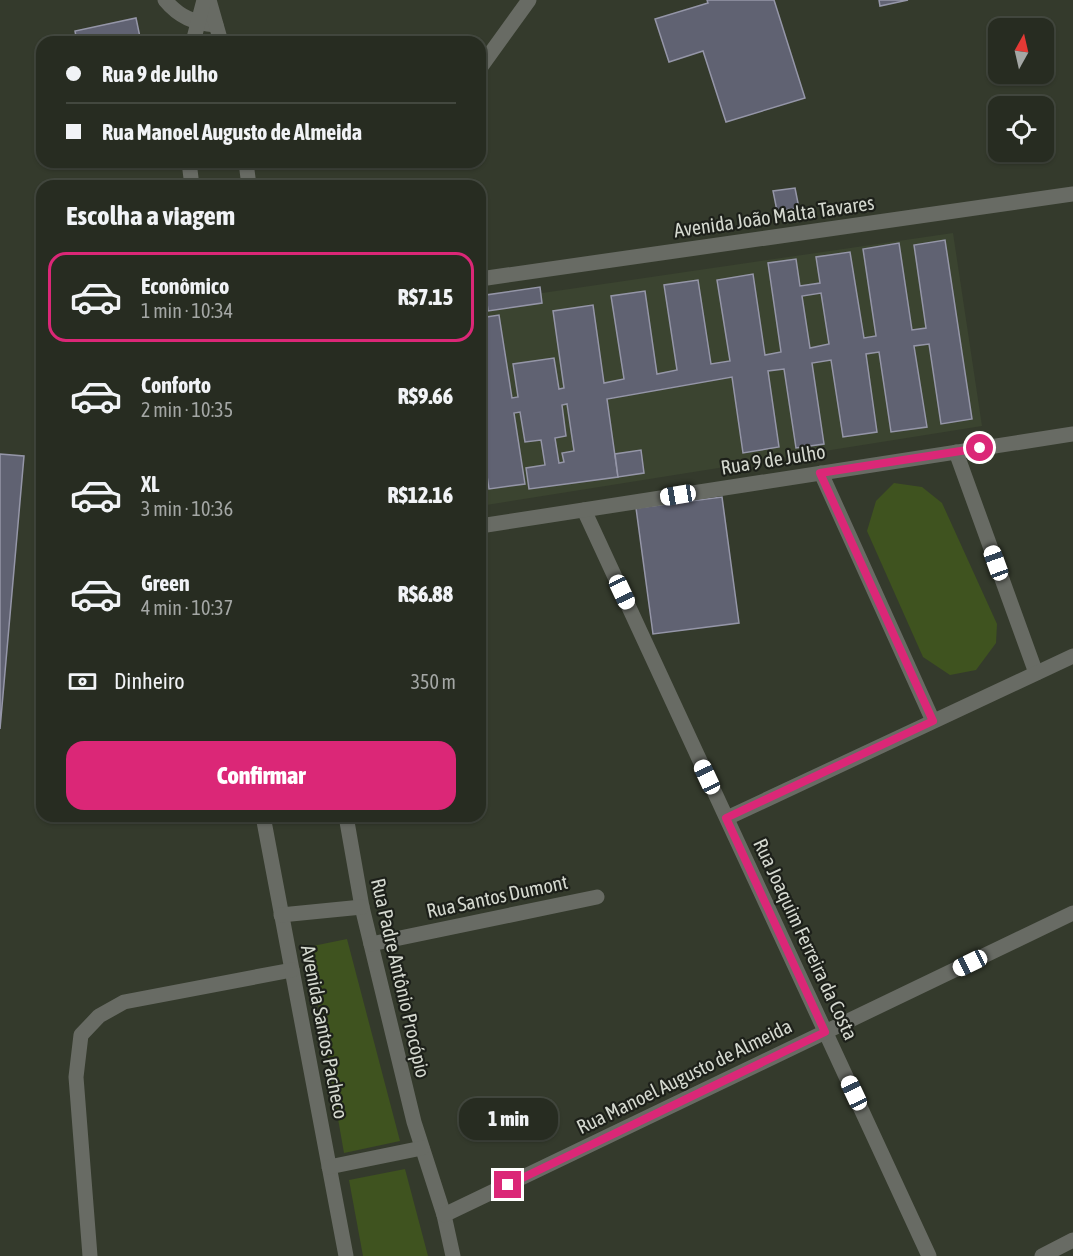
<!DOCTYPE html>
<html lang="pt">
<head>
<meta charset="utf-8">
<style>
	body { margin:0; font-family:"Asap Condensed",sans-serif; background:#2f342a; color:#f1f3f6; height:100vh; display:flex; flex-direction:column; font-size:22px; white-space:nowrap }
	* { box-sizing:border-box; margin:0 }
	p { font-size:20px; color:#a4a7a5 }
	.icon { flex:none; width:33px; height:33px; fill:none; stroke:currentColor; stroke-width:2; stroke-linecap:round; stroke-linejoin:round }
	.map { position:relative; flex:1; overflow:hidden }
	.drawer { position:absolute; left:36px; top:180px; width:450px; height:642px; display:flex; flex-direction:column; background:#272c21; border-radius:18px; box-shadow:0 2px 4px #0004,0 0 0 2px #43483f }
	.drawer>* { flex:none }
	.guide { position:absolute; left:36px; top:36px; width:450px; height:132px; border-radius:18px; box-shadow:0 2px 4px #0004,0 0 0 2px #43483f; display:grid; align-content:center; height:132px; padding:0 30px; background:#272c21 }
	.needle { width:39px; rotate:8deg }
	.tools { position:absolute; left:988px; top:18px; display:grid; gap:12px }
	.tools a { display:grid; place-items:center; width:66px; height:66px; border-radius:12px; background:#272c21; box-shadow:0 2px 4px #0004,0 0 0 2px #43483f; font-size:30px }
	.end { position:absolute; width:27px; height:27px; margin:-14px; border:8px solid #db2777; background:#fff; box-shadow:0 0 0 3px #fff }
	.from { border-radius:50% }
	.bubble { position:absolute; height:42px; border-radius:18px; background:#272c21; box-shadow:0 2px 4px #0004,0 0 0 2px #43483f; font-size:20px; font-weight:800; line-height:42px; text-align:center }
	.car { position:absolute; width:18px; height:36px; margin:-18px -9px; border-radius:8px; box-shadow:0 0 4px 2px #0007; background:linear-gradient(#fff 24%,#345 0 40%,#fff 0 76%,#345 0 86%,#fff 0) }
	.guide b { display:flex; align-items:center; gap:21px; height:57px; font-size:22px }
	.guide b+b { border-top:2px solid #43483f }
	.guide i { width:15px; height:15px; background:#f1f3f6 }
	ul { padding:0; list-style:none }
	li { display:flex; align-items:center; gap:18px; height:90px; margin:0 12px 9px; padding:0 18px; border:3px solid transparent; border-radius:18px }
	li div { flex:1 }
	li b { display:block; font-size:22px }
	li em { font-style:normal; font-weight:800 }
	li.current { border-color:#db2777 }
	li>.icon { width:54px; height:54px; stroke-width:1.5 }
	h2 { padding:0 30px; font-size:27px; line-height:72px }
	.pay { display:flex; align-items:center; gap:15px; height:66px; padding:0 30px; font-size:22px }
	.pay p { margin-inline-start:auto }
	.action { display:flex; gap:12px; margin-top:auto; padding:12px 30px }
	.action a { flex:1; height:69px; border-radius:18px; background:#db2777; color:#fff; font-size:24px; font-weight:800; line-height:69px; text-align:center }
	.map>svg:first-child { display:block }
	.built { fill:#3b4430 }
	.green { fill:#3f531f }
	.building { fill:#606272; stroke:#9596a8; stroke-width:1.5; fill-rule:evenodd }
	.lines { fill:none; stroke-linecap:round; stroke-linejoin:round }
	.minor { stroke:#686b64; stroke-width:15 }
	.tertiary { stroke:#686b64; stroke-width:15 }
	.route { stroke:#db2777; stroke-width:8 }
	.labels { text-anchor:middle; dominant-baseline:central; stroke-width:4.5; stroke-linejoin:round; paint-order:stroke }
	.street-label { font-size:20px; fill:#d4d8cf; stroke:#1d201a }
</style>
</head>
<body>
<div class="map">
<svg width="1073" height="1256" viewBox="0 0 1073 1256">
	<rect width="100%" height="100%" fill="#343a2c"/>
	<path class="built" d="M953 233 982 426 480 506V302Z"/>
	<g class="green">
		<path d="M894 483 922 487 942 503 997 624 996 643 976 670 950 675 923 657 867 531 876 501Z"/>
		<path d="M347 939 400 1141 344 1153 308 947Z"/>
		<path d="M405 1169 428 1256H363L349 1180Z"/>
	</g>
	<g class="building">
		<path d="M707 0H774L805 98 726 122 703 51 669 62 655 19 708 3Z"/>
		<path d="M879 0H908L880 6Z"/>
		<path d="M136 18 141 42H77L75 31Z"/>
		<path d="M795 188 799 208 777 211 773 191Z"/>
		<path d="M945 240 972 419 941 424 929 344 914 346 927 427 891 432 879 352 866 354 877 432 843 437 831 360 812 363 824 444 796 448 784 369 768 371 779 447 743 453 732 377 607 399 618 477 529 489 526 468 545 465 541 440 525 442 520 412 514 413 525 484 489 489 480 429V318L499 315 512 398 518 397 513 364 554 358 559 389 564 388 553 311 593 305 604 383 624 379 611 296 645 291 657 374 677 370 664 285 698 280 711 364 730 361 717 280 753 274 765 355 781 352 768 263 796 259 800 286 820 283 816 257 850 252 864 338 876 336 863 249 899 243 912 330 926 328 914 245ZM821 293 829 344 810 348 802 296ZM567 404 574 451 562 453 564 462 559 463 555 438 566 436 562 405Z"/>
		<path d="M540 287 542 303 488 311 486 295Z"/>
		<path d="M641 450 644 473 618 477 615 454Z"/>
		<path d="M0 454 24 456 0 729Z"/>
		<path d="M722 497 739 623 653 634 636 508Z"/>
	</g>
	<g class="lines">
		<g class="minor">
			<path d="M165 0C179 17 194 23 216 25"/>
			<path d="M480 68 529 0"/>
			<path d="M480 279 1073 194"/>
			<path d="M956 452 1036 673"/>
			<path d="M821 473 933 721"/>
			<path d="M584 510 929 1256"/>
			<path d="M263 816 346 1256"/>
			<path d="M346 816 362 907 414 1122 444 1215 453 1256"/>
			<path d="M727 818 1073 656"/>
			<path d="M281 915 362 907"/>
			<path d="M371 944 597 897"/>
			<path d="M329 1167 422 1148"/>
			<path d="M444 1215 1073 913"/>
			<path d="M90 1256 76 1077 81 1035 99 1016 124 1002 292 970"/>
			<path d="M1042 1256 1073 1240"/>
		</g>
		<g class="tertiary">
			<path d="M209 0 221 42"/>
			<path d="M193 42 204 0"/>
			<path d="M189 162 192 186"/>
			<path d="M246 162 249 186"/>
			<path d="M480 526 1073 434"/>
		</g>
	</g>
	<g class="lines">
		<path class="route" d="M508 1185 825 1032 726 818 933 721 820 473 980 448"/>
	</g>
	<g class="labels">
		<g class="street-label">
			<text transform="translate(774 216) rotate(-8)">Avenida João Malta Tavares</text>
			<text transform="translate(773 459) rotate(-9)">Rua 9 de Julho</text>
			<text transform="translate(497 896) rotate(-12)">Rua Santos Dumont</text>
			<text transform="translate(806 939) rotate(65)">Rua Joaquim Ferreira da Costa</text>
			<text transform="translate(401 978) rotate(77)">Rua Padre Antônio Procópio</text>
			<text transform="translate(325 1032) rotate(79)">Avenida Santos Pacheco</text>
			<text transform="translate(684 1076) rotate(-26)">Rua Manoel Augusto de Almeida</text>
		</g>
	</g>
</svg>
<div class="tools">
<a><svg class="needle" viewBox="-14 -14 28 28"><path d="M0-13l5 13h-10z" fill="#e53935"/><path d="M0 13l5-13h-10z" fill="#a4a7a5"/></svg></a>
<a><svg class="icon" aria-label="locate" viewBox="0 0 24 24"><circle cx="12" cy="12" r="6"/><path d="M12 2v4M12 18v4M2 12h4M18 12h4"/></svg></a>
</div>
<i class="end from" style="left:980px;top:448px"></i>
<i class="end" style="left:508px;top:1185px"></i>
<div class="bubble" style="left:459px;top:1098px;width:99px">1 min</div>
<i class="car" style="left:678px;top:495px;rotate:261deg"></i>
<i class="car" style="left:996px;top:563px;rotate:340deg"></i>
<i class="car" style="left:622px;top:592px;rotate:155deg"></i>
<i class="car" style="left:707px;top:777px;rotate:335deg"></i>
<i class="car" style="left:970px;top:963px;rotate:244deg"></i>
<i class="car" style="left:854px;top:1093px;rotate:335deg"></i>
<div class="guide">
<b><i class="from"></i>Rua 9 de Julho</b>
<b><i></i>Rua Manoel Augusto de Almeida</b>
</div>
<section class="drawer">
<h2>Escolha a viagem</h2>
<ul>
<li class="current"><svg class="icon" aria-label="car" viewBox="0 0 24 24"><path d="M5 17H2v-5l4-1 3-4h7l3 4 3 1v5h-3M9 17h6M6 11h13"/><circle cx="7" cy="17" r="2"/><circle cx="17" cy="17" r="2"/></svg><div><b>Econômico</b><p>1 min · 10:34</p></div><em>R$7.15</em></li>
<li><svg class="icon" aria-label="car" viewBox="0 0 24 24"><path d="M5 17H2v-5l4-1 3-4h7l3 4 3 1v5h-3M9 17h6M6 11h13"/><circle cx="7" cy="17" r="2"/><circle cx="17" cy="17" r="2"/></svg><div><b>Conforto</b><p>2 min · 10:35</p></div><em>R$9.66</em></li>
<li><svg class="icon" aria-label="car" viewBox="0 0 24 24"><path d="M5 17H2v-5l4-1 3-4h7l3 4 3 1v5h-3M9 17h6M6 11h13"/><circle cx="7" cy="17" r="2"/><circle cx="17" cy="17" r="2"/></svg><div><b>XL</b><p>3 min · 10:36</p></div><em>R$12.16</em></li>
<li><svg class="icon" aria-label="car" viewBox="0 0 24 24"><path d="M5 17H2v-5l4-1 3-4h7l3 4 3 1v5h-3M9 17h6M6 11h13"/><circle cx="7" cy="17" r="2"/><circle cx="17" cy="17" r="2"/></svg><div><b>Green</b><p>4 min · 10:37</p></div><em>R$6.88</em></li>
</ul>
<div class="pay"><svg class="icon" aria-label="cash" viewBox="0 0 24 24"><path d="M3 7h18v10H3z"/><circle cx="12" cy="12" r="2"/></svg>Dinheiro<p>350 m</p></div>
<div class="action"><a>Confirmar</a></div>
</section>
</div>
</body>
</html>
